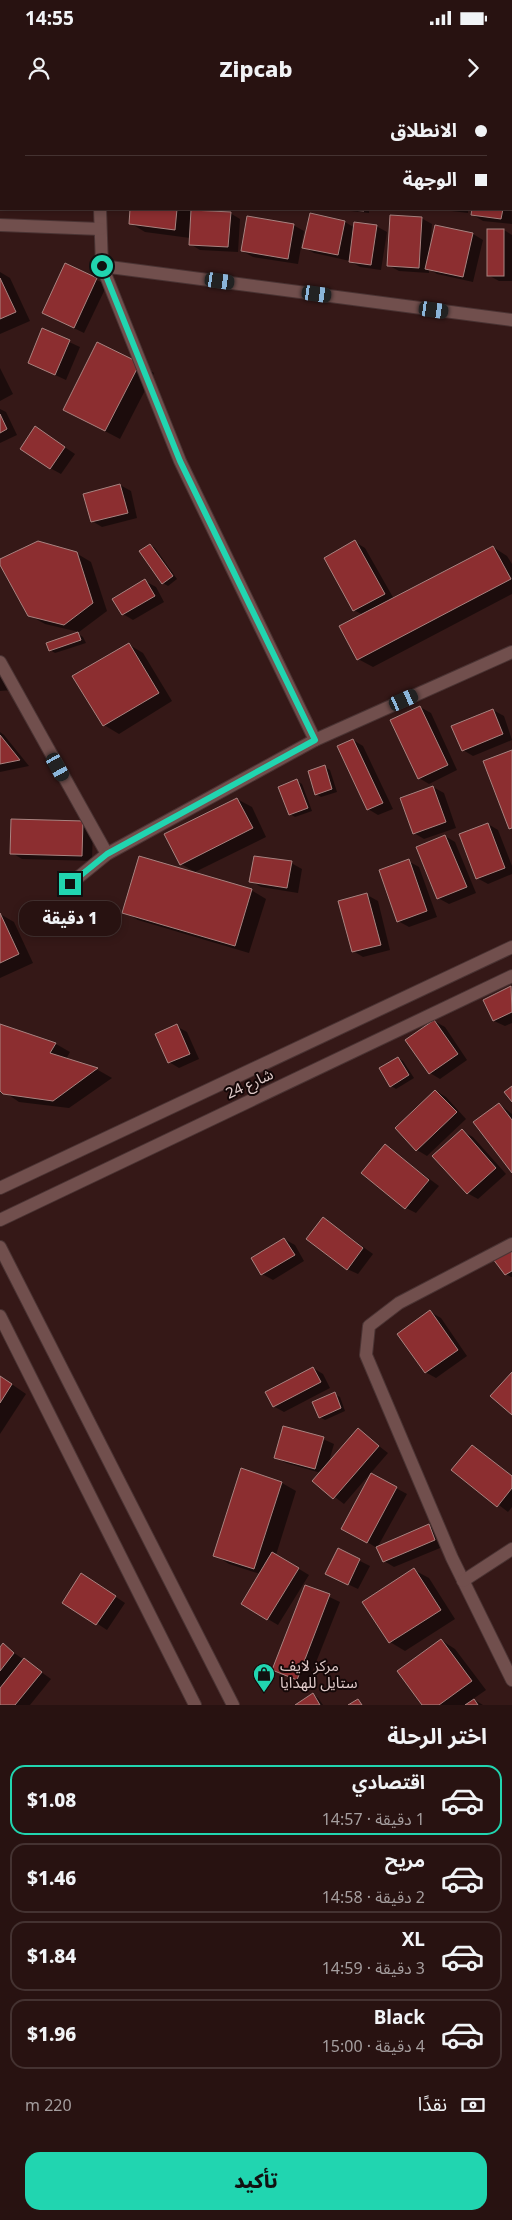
<!DOCTYPE html>
<html lang="ar">
<head>
<meta charset="utf-8">
<style>
	body { margin:0; font-family:"Noto Sans","Noto Sans Arabic",sans-serif; background:#34201f; color:#f1f3f6; direction:rtl; height:100vh; display:flex; flex-direction:column; font-size:19px; white-space:nowrap }
	* { box-sizing:border-box; margin:0 }
	p { font-size:16px; color:#a59e9f }
	.icon { flex:none; width:28px; height:28px; fill:none; stroke:currentColor; stroke-width:2; stroke-linecap:round; stroke-linejoin:round }
	.map { position:relative; height:1605px; overflow:hidden; direction:ltr }
	.sheet { display:flex; flex-direction:column; background:#281211; flex:1 }
	.sheet>* { flex:none }
	.hud { position:absolute; left:0px; top:0px; width:512px; height:110px; box-shadow:0 2px 8px #0003,0 0 0 1px #443231; direction:rtl; display:grid; align-content:center; height:110px; padding:0 25px; background:#281211 }
	.end { position:absolute; width:22px; height:22px; margin:-11px; border:6px solid #21d5b0; background:#111; box-shadow:0 0 0 2px #111 }
	.from { border-radius:50% }
	.bubble { position:absolute; height:35px; border-radius:15px; background:#281211; box-shadow:0 2px 8px #0003,0 0 0 1px #443231; font-size:16px; font-weight:800; line-height:35px; text-align:center; direction:rtl }
	.car { position:absolute; width:15px; height:30px; margin:-15px -8px; border-radius:6px; box-shadow:0 0 4px 1px #0007; background:linear-gradient(#222 24%,#8ab4d8 0 40%,#222 0 76%,#8ab4d8 0 86%,#222 0) }
	.hud b { display:flex; align-items:center; gap:18px; height:48px; font-size:19px }
	.hud b+b { border-top:1px solid #443231 }
	.hud i { width:12px; height:12px; background:#f1f3f6 }
	ul { padding:0; list-style:none }
	li { display:flex; align-items:center; gap:15px; height:70px; margin:0 10px 8px; padding:0 15px; border:2px solid #443231; border-radius:15px }
	li div { flex:1 }
	li b { display:block; font-size:19px }
	li em { font-style:normal; font-weight:800 }
	li.selected { border-color:#21d5b0 }
	li>.icon { width:45px; height:45px; stroke-width:1.5 }
	h2 { padding:0 25px; font-size:22px; line-height:60px }
	.pay { display:flex; align-items:center; gap:12px; height:55px; padding:0 25px; font-size:19px }
	.pay p { margin-inline-start:auto }
	.action { display:flex; gap:10px; margin-top:auto; padding:10px 25px }
	.action a { flex:1; height:58px; border-radius:15px; background:#21d5b0; color:#111; font-size:20px; font-weight:800; line-height:58px; text-align:center }
	.status { display:flex; justify-content:space-between; align-items:center; height:35px; padding:0 25px; background:#281211; direction:ltr }
	.status svg { height:14px; fill:currentColor }
	header { display:flex; justify-content:space-between; align-items:center; height:65px; padding:0 25px; background:#281211; font-size:22px; font-weight:800 }
	.map>svg:first-child { display:block }
	.shadow { fill:#0007 }
	.building { fill:#8c2e30; stroke:#a88380 }
	.lines { fill:none; stroke-linecap:round; stroke-linejoin:round }
	.minor-casing { stroke:#4a3333; stroke-width:14 }
	.minor { stroke:#714f4d; stroke-width:12 }
	.route { stroke:#21d5b0; stroke-width:6 }
	.labels { text-anchor:middle; dominant-baseline:central; stroke-width:4; stroke-linejoin:round; paint-order:stroke }
	.street-label { font-size:15px; fill:#e0cbca; stroke:#140707 }
	.poi-label { font-size:15px; fill:#e0cbca; stroke:#140707; text-anchor:start }
</style>
</head>
<body>
<div class="status"><b>14:55</b><svg viewBox="0 0 49 12"><path d="M0 12V9h3v3zM5 12V6h3v6zM10 12V3h3v9zM15 12V0h3v12zM26 1h20v11H26zM47 4h2v5h-2z"/></svg></div>
<header><svg class="icon" aria-label="forward" viewBox="0 0 24 24"><path d="M9 5l7 7-7 7"/></svg>Zipcab<svg class="icon" aria-label="person" viewBox="0 0 24 24"><circle cx="12" cy="8" r="4"/><path d="M4 21q1-7 8-7t8 7"/></svg></header>
<div class="map">
<svg width="512" height="1605" viewBox="0 0 512 1605">
	<rect width="100%" height="100%" fill="#351817"/>
	<g class="shadow">
		<path d="M0 0 15 1H1V64Z"/>
		<path d="M511 80 512 124 483 121 473 115V109H511Z"/>
		<path d="M132 109H193L192 111 230 113 240 119 238 152 200 150 190 144V138L145 132 130 123Z"/>
		<path d="M333 109H369V113Z"/>
		<path d="M435 109H468V113Z"/>
		<path d="M311 114 345 122 355 128 376 126 387 132 381 170 360 167 350 161 314 153 304 147Z"/>
		<path d="M421 118 432 124 430 146 473 134 483 140 473 182 437 174 429 169V173L399 171 388 165Z"/>
		<path d="M293 125 304 131 298 164 253 157 242 151Z"/>
		<path d="M504 130 512 135V181H499L488 175Z"/>
		<path d="M66 165 107 185 84 233 43 213Z"/>
		<path d="M0 172 10 178 30 221 0 234Z"/>
		<path d="M43 230 80 247 66 280 29 263Z"/>
		<path d="M139 264 154 273 120 339 65 310Z"/>
		<path d="M0 268 13 294 0 301Z"/>
		<path d="M0 309 6 312 17 335 0 343Z"/>
		<path d="M45 334 75 354 61 374 50 368Z"/>
		<path d="M120 385 131 391 137 418 102 427 92 421 85 395Z"/>
		<path d="M355 442 365 448 394 499 493 447 507 456 512 464V494L373 567 358 559 363 515 354 510Z"/>
		<path d="M150 445 155 448 177 479 168 486 163 483Z"/>
		<path d="M76 453 91 462 107 511 79 532 45 524 29 515 0 462Z"/>
		<path d="M145 481 156 487 164 502 133 520 123 514Z"/>
		<path d="M78 534 83 537 86 543 55 553 50 550Z"/>
		<path d="M128 544 143 553 172 601 119 634 104 625Z"/>
		<path d="M0 559 12 590 0 591Z"/>
		<path d="M420 607 431 613 457 670 429 684 419 678Z"/>
		<path d="M493 610 504 616 512 640 473 656 463 650Z"/>
		<path d="M0 632 4 635 29 666 0 672Z"/>
		<path d="M353 640 363 646 393 709 378 715 368 709Z"/>
		<path d="M325 667 330 670 337 692 321 697 316 694Z"/>
		<path d="M297 681 302 684 312 711 295 717 290 714Z"/>
		<path d="M433 687 444 693 456 728 424 739 414 733Z"/>
		<path d="M237 699 252 707 266 737 195 772 181 764Z"/>
		<path d="M83 722 93 728 92 761 22 759 12 753Z"/>
		<path d="M488 724 498 730 512 766V774L488 784 477 778Z"/>
		<path d="M445 736 455 742 476 793 449 804 438 798Z"/>
		<path d="M408 761 419 767 437 817 409 827 398 821Z"/>
		<path d="M291 763 302 769 298 793 261 787 251 781Z"/>
		<path d="M251 790 266 799 249 853 138 820 124 812Z"/>
		<path d="M367 795 378 801 390 850 363 857 353 851Z"/>
		<path d="M0 814 14 822 33 863 0 878Z"/>
		<path d="M511 888 512 923 505 926 494 921 484 901Z"/>
		<path d="M434 921 445 927 467 960 440 979 430 973Z"/>
		<path d="M0 926 56 944 70 952 66 959 98 970 112 978 69 1008 19 1002 0 989Z"/>
		<path d="M176 926 187 932 199 959 179 968 169 962Z"/>
		<path d="M398 958 403 961 414 978 396 989 391 986 380 969Z"/>
		<path d="M436 991 446 997 466 1019 427 1056 417 1050Z"/>
		<path d="M499 1004 512 1014V1071Z"/>
		<path d="M462 1031 473 1037 506 1074 478 1099 467 1093Z"/>
		<path d="M385 1046 439 1086 416 1113 406 1108Z"/>
		<path d="M323 1118 373 1154 358 1174 347 1169Z"/>
		<path d="M284 1139 295 1145 304 1161 273 1180 262 1174 253 1158Z"/>
		<path d="M512 1147V1177H511L506 1174 495 1160Z"/>
		<path d="M430 1212 441 1218 467 1256 436 1278 425 1272Z"/>
		<path d="M313 1268 323 1274 330 1288 284 1312 273 1306Z"/>
		<path d="M0 1276 26 1294 0 1334Z"/>
		<path d="M334 1294 340 1297 345 1311 325 1320 320 1317Z"/>
		<path d="M358 1330 388 1353 344 1404 314 1381 321 1373 286 1363 275 1357 323 1339 334 1344 328 1365Z"/>
		<path d="M472 1346 512 1376V1407L508 1412 453 1370Z"/>
		<path d="M372 1375 407 1394 377 1448 362 1439Z"/>
		<path d="M282 1383 296 1391 276 1455 309 1475 278 1525 242 1504 260 1474 229 1464 215 1455Z"/>
		<path d="M429 1426 439 1432 445 1446 394 1467 384 1461Z"/>
		<path d="M338 1450 370 1466 358 1489 337 1479Z"/>
		<path d="M414 1470 429 1478 455 1519 405 1551 390 1542Z"/>
		<path d="M92 1481 125 1503 107 1530 64 1502Z"/>
		<path d="M306 1486 340 1502 307 1585 273 1570Z"/>
		<path d="M441 1540 455 1549 486 1590 473 1599 483 1605H423Z"/>
		<path d="M3 1545 51 1579 30 1605H0V1549Z"/>
		<path d="M313 1595 318 1598 323 1605H297Z"/>
	</g>
	<g class="building">
		<path d="M0 0H16L1 1 0 47Z"/>
		<path d="M130 109H177L175 130 129 124Z"/>
		<path d="M338 109H364V111Z"/>
		<path d="M472 109H503L501 119 471 115Z"/>
		<path d="M191 110 231 112 228 147 189 145Z"/>
		<path d="M310 113 345 121 338 155 302 148Z"/>
		<path d="M390 115 422 117 419 168 387 166Z"/>
		<path d="M247 116 294 124 288 159 241 151Z"/>
		<path d="M354 122 377 125 371 165 349 162Z"/>
		<path d="M435 125 473 133 463 177 425 169Z"/>
		<rect x="487" y="129" width="17" height="47"/>
		<path d="M65 163 97 178 74 228 42 213Z"/>
		<path d="M0 178 16 212 0 219Z"/>
		<path d="M42 228 70 240 55 275 28 263Z"/>
		<path d="M97 242 140 263 105 331 63 310Z"/>
		<path d="M0 314 7 329 0 333Z"/>
		<path d="M35 326 65 347 50 369 20 349Z"/>
		<path d="M120 384 128 413 91 422 83 394Z"/>
		<path d="M355 440 385 494 353 511 324 458Z"/>
		<path d="M38 441 77 452 93 503 64 525 28 516 0 465V459Z"/>
		<path d="M150 444 173 476 162 484 139 451Z"/>
		<path d="M493 446 511 479 357 560 339 526Z"/>
		<path d="M145 479 155 496 122 515 112 499Z"/>
		<path d="M78 532 81 540 49 551 46 543Z"/>
		<path d="M129 543 159 593 103 626 72 576Z"/>
		<path d="M420 606 448 665 418 679 390 620Z"/>
		<path d="M493 609 503 634 462 651 451 626Z"/>
		<path d="M0 635 20 660 0 664Z"/>
		<path d="M353 639 383 703 367 710 337 646Z"/>
		<path d="M512 650V728L509 729 483 661Z"/>
		<path d="M325 665 332 689 315 695 308 671Z"/>
		<path d="M297 679 308 708 289 715 278 687Z"/>
		<path d="M433 686 446 722 413 734 400 698Z"/>
		<path d="M237 698 253 728 180 765 164 734Z"/>
		<path d="M11 719 83 721 82 756 10 754Z"/>
		<path d="M488 723 505 768 476 779 459 734Z"/>
		<path d="M445 735 467 787 437 799 416 747Z"/>
		<path d="M139 756 252 789 235 846 122 813Z"/>
		<path d="M254 756 292 761 287 788 249 782Z"/>
		<path d="M409 759 427 811 397 822 379 770Z"/>
		<path d="M367 793 381 845 352 852 338 801Z"/>
		<path d="M0 813 19 854 0 863Z"/>
		<path d="M511 886 512 912 493 921 483 900Z"/>
		<path d="M434 920 458 954 429 974 405 940Z"/>
		<path d="M0 924 56 943 50 953 98 968 53 1001 3 994 0 991Z"/>
		<path d="M177 924 190 954 168 963 155 934Z"/>
		<path d="M398 957 409 975 390 987 379 968Z"/>
		<path d="M512 986V1002L504 992Z"/>
		<path d="M435 990 457 1012 416 1051 395 1028Z"/>
		<path d="M499 1003 512 1020V1073L473 1022Z"/>
		<path d="M462 1029 496 1068 467 1094 432 1056Z"/>
		<path d="M385 1044 429 1080 405 1109 361 1073Z"/>
		<path d="M323 1117 363 1148 347 1170 306 1139Z"/>
		<path d="M284 1138 295 1155 261 1175 251 1158Z"/>
		<path d="M512 1146V1171L505 1175 493 1159Z"/>
		<path d="M430 1210 458 1250 425 1273 397 1234Z"/>
		<path d="M313 1267 321 1282 273 1307 265 1292Z"/>
		<path d="M512 1272V1315L490 1296Z"/>
		<path d="M0 1276 12 1284 0 1303Z"/>
		<path d="M335 1292 341 1308 319 1318 312 1302Z"/>
		<path d="M283 1326 324 1337 315 1369 274 1358Z"/>
		<path d="M358 1328 379 1346 333 1399 312 1381Z"/>
		<path d="M472 1345 512 1376V1388L497 1407 451 1370Z"/>
		<path d="M241 1368 282 1382 254 1469 213 1456Z"/>
		<path d="M371 1373 397 1387 367 1443 341 1429Z"/>
		<path d="M429 1424 435 1440 383 1462 376 1447Z"/>
		<path d="M338 1448 360 1459 348 1485 325 1474Z"/>
		<path d="M272 1452 299 1468 267 1520 241 1504Z"/>
		<path d="M414 1468 441 1510 389 1543 362 1502Z"/>
		<path d="M81 1473 116 1496 96 1525 62 1503Z"/>
		<path d="M305 1485 330 1494 297 1580 272 1570Z"/>
		<path d="M441 1539 472 1581 439 1605H422L397 1571Z"/>
		<path d="M3 1543 14 1553 0 1571V1547Z"/>
		<path d="M24 1558 42 1572 15 1605H0V1588Z"/>
		<path d="M313 1593 320 1605H295Z"/>
		<path d="M358 1599 362 1605H348Z"/>
		<path d="M474 1599 478 1605H465Z"/>
	</g>
	<g class="lines">
		<g class="minor-casing">
			<g id="minor">
				<path d="M29 0 32 1"/>
				<path d="M105 1V0"/>
				<path d="M511 73H512"/>
				<path d="M100 109 102 166 180 361 315 640"/>
				<path d="M0 125 100 129"/>
				<path d="M102 166 512 220"/>
				<path d="M0 562 107 754"/>
				<path d="M70 784 107 754 315 640 512 552"/>
				<path d="M0 1088 512 847"/>
				<path d="M0 1120 512 876"/>
				<path d="M512 1144 399 1203 369 1226 366 1255 452 1458 512 1580"/>
				<path d="M0 1147 233 1605"/>
				<path d="M0 1216 195 1605"/>
				<path d="M463 1481 512 1449"/>
			</g>
		</g>
		<use href="#minor" class="minor"/>
	</g>
	<g class="lines">
		<path class="route" d="M70 784 107 754 315 640 180 361 102 166"/>
	</g>
	<defs>
		<g id="shop-pin" transform="scale(1.125)"><path d="M0 17L-7.5 6A9.5 9.5 0 1 1 7.5 6Z" fill="#21d5b0" stroke="#140707"/><path d="M-5-2.5h2.3a2.7 3.5 0 0 1 5.4 0H5L5.5 6h-11ZM-1.5-2.5h3a1.5 2.3 0 0 0-3 0Z" fill="#111"/></g>
	</defs>
	<g fill-rule="evenodd">
		<use href="#shop-pin" x="264" y="1574"/>
	</g>
	<g class="labels">
		<g class="street-label">
			<text transform="translate(249 983) rotate(-25)">شارع 24</text>
		</g>
		<g class="poi-label">
			<text x="280" y="1565">مركز لايف<tspan x="280" dy="17">ستايل للهدايا</tspan></text>
		</g>
	</g>
</svg>
<i class="end from" style="left:102px;top:166px"></i>
<i class="end" style="left:70px;top:784px"></i>
<div class="bubble" style="left:19px;top:801px;width:102px">1 دقيقة</div>
<i class="car" style="left:220px;top:181px;rotate:98deg"></i>
<i class="car" style="left:317px;top:194px;rotate:98deg"></i>
<i class="car" style="left:434px;top:210px;rotate:98deg"></i>
<i class="car" style="left:404px;top:600px;rotate:66deg"></i>
<i class="car" style="left:58px;top:667px;rotate:151deg"></i>
<div class="hud">
<b><i class="from"></i>الانطلاق</b>
<b><i></i>الوجهة</b>
</div>
</div>
<section class="sheet">
<h2>اختر الرحلة</h2>
<ul>
<li class="selected"><svg class="icon" aria-label="car" viewBox="0 0 24 24"><path d="M5 17H2v-5l4-1 3-4h7l3 4 3 1v5h-3M9 17h6M6 11h13"/><circle cx="7" cy="17" r="2"/><circle cx="17" cy="17" r="2"/></svg><div><b>اقتصادي</b><p>1 دقيقة · 14:57</p></div><em>$1.08</em></li>
<li><svg class="icon" aria-label="car" viewBox="0 0 24 24"><path d="M5 17H2v-5l4-1 3-4h7l3 4 3 1v5h-3M9 17h6M6 11h13"/><circle cx="7" cy="17" r="2"/><circle cx="17" cy="17" r="2"/></svg><div><b>مريح</b><p>2 دقيقة · 14:58</p></div><em>$1.46</em></li>
<li><svg class="icon" aria-label="car" viewBox="0 0 24 24"><path d="M5 17H2v-5l4-1 3-4h7l3 4 3 1v5h-3M9 17h6M6 11h13"/><circle cx="7" cy="17" r="2"/><circle cx="17" cy="17" r="2"/></svg><div><b>XL</b><p>3 دقيقة · 14:59</p></div><em>$1.84</em></li>
<li><svg class="icon" aria-label="car" viewBox="0 0 24 24"><path d="M5 17H2v-5l4-1 3-4h7l3 4 3 1v5h-3M9 17h6M6 11h13"/><circle cx="7" cy="17" r="2"/><circle cx="17" cy="17" r="2"/></svg><div><b>Black</b><p>4 دقيقة · 15:00</p></div><em>$1.96</em></li>
</ul>
<div class="pay"><svg class="icon" aria-label="cash" viewBox="0 0 24 24"><path d="M3 7h18v10H3z"/><circle cx="12" cy="12" r="2"/></svg>نقدًا<p>220 m</p></div>
<div class="action"><a>تأكيد</a></div>
</section>
</body>
</html>
